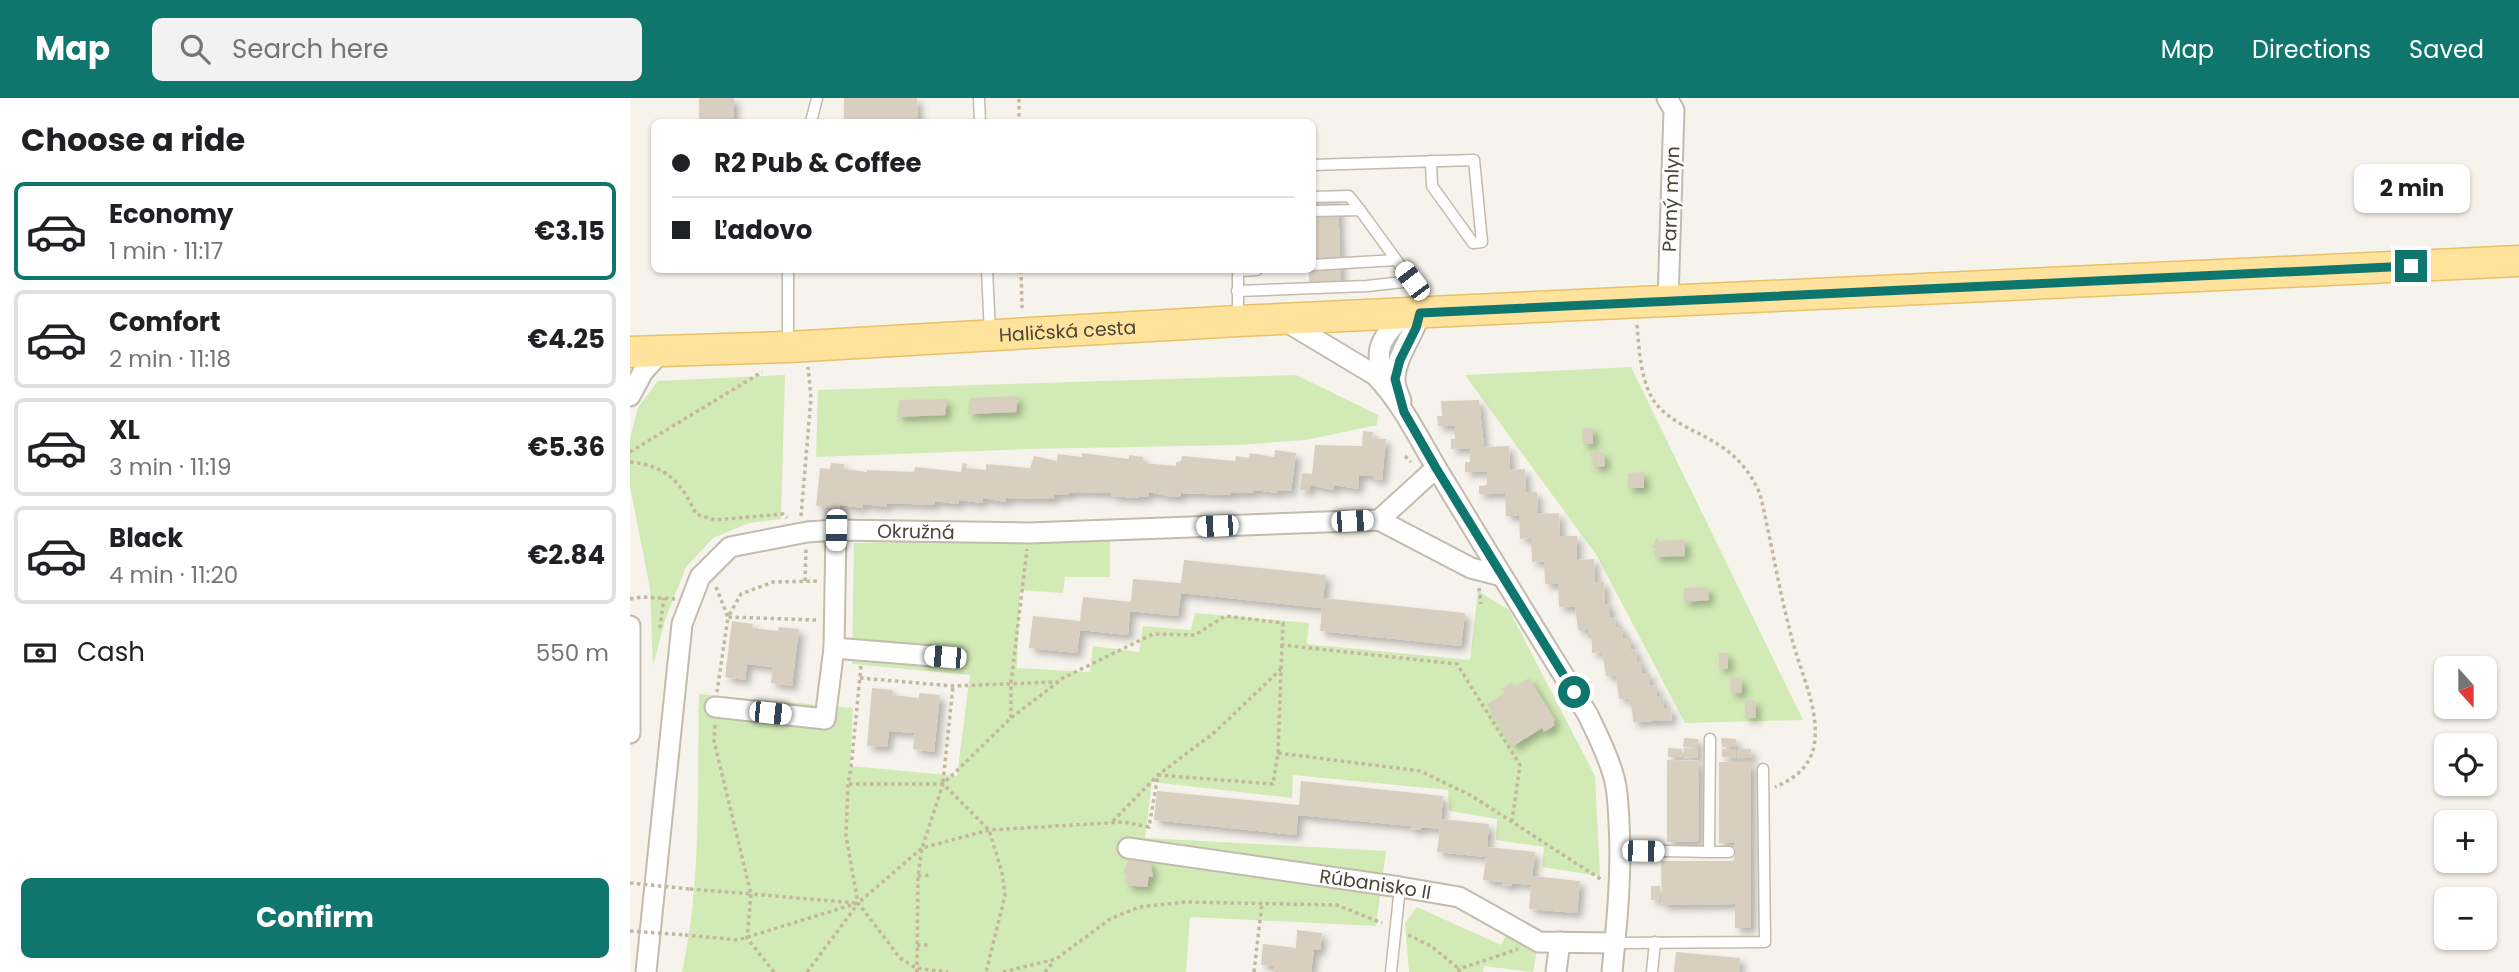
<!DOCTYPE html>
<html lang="en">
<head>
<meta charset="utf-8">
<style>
	body { margin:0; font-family:Poppins,sans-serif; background:#f2f2f2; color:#202124; height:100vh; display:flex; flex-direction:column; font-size:26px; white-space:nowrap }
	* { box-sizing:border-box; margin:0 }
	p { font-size:23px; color:#757577 }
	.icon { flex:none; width:38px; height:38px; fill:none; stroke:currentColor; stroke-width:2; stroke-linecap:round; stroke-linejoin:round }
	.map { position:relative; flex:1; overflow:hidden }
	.sheet { display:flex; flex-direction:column; background:#fff; width:630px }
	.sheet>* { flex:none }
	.banner { position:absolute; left:21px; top:21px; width:665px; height:154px; border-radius:10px; box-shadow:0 2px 5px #0004; display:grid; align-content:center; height:154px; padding:0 21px; background:#fff }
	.needle { width:46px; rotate:159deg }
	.buttons { position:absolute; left:1804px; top:558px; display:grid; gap:14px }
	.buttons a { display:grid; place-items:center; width:63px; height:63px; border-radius:10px; background:#fff; box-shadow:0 2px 5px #0004; font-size:35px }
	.end { position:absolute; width:32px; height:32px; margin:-16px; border:9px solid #0f766e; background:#fff; box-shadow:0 0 0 4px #fff }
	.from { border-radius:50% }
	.bubble { position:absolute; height:49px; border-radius:10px; background:#fff; box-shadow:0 2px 5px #0004; font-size:23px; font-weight:700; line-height:49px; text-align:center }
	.car { position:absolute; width:21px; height:42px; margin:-21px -10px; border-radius:9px; box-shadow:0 0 5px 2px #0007; background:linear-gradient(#fff 24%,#345 0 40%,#fff 0 76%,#345 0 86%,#fff 0) }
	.banner b { display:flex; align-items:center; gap:24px; height:66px; font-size:26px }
	.banner b+b { border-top:2px solid #e0e0e0 }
	.banner i { width:18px; height:18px; background:#202124 }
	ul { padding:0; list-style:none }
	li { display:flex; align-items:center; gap:21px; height:98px; margin:0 14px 10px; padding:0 7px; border:4px solid #e0e0e0; border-radius:10px }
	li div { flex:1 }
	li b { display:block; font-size:26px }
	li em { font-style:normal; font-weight:700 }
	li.current { border-color:#0f766e }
	li>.icon { width:63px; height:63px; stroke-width:1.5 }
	h2 { padding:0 21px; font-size:32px; line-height:84px }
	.pay { display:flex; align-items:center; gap:18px; height:77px; padding:0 21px; font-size:26px }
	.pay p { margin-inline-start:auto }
	.button { display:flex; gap:14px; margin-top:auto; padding:14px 21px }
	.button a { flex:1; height:80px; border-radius:10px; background:#0f766e; color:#fff; font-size:28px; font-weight:700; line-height:80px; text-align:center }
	header { display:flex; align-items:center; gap:42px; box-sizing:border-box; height:98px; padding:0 35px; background:#0f766e; color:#fff }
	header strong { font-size:33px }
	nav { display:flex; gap:38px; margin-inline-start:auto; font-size:24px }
	.search { width:490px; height:63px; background:#f2f2f2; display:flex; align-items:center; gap:18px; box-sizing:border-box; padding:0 24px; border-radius:10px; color:#757577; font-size:26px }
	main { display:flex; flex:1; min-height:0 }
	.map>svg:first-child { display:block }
	.green { fill:#d2eab5 }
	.building { fill:#d8cfc1; filter:url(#shadow) }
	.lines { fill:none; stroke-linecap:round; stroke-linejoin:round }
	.lane-casing { stroke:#c2bbae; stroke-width:13 }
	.street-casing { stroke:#c2bbae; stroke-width:23 }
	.primary-casing { stroke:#e6c16a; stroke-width:33 }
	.path { stroke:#c4b79f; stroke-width:3.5; stroke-dasharray:3.5 3.5; stroke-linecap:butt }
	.lane { stroke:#fff; stroke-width:10 }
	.street { stroke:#fff; stroke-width:19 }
	.primary { stroke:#ffe39c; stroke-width:30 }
	.path-bridge { stroke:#c4b79f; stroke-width:3.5; stroke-dasharray:3.5 3.5; stroke-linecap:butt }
	.route { stroke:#0f766e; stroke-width:9 }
	.labels { text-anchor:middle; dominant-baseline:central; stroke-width:5; stroke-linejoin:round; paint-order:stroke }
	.street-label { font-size:19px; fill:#4b4439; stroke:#fff }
</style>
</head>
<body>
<header>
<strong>Map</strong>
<div class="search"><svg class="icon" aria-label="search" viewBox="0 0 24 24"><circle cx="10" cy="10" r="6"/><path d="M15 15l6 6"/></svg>Search here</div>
<nav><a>Map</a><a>Directions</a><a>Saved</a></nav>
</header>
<main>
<section class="sheet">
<h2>Choose a ride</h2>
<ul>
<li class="current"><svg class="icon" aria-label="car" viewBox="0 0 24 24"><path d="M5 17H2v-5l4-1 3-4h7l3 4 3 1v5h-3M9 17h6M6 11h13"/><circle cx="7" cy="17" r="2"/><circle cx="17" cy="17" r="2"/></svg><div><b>Economy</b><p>1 min · 11:17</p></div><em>€3.15</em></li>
<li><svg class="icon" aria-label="car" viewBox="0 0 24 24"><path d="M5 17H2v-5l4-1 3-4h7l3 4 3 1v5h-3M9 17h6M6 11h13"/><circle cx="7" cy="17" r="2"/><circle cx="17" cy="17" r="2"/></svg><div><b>Comfort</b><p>2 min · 11:18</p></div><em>€4.25</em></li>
<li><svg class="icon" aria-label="car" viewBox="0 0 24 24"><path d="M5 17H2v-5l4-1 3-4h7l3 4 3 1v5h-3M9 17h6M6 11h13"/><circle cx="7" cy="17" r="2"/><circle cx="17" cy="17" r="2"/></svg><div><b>XL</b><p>3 min · 11:19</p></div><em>€5.36</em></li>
<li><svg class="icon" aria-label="car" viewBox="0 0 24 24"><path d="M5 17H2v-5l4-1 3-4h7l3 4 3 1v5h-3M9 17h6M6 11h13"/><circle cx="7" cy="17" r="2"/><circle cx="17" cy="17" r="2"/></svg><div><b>Black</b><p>4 min · 11:20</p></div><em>€2.84</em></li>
</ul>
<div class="pay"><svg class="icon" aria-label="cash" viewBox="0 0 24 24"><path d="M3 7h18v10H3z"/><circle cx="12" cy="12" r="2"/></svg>Cash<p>550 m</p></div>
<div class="button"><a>Confirm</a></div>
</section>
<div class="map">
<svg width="1889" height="874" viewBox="0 0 1889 874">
	<defs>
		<filter id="shadow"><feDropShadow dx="5" dy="5" stdDeviation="3.5" flood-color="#0004"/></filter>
	</defs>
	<rect width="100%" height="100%" fill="#f6f3ec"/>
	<g class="green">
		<path d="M1001 269 1173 622 1055 625 967 458 835 277Z"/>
		<path d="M155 277 151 421 119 425 83 440 56 469 35 522 23 568 20 491 0 388V341L8 309 28 283Z"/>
		<path d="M666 277 748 317 747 327 676 342 606 347 398 351 186 359 188 292Z"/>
		<path d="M480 440V479H435L433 495 390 492 387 570 460 574 463 548 509 554 513 528 561 532 565 515 679 525 677 546 840 562 848 493 879 512 965 678 970 778 912 769 914 749 866 742 867 721 819 713 818 692 663 677 662 700 522 684 515 740 756 753 746 828 560 819 556 874H52C72 784 67 687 69 596L223 610 220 668 327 678 340 577 222 566 224 445Z"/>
		<path d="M787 809 871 847 877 835 908 848 903 874 854 868 853 874H779L775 825Z"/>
	</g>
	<g class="building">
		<rect x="69" y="0" width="35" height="24"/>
		<path d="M214 0H287L288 24H214Z"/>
		<path d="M708 101 711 184 679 185V172H682V102Z"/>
		<path d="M388 298 386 314 338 316 340 300Z"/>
		<path d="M317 301 315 317 267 319 269 302Z"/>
		<path d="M849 302 854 349 879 348 880 372 895 371 896 394H907L908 416 929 415 930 438H947V462L964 461 965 484H974L975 506H980V519H985L986 529H993V540H1001V552L1006 551 1007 563H1012V575H1020V588L1027 587V598H1033L1034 610H1041L1042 622 1003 624 1002 609H1000L999 600 989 601 986 578H976L972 554 962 555V540H958V532H948L945 509H929L928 486H915L914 463 902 464 901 440 890 441 889 418H876L875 395 849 396V388L857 387V373L835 374V364H840V350L821 351V341H825V328H808L807 318H812L811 303Z"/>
		<path d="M952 330H963V346H953Z"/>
		<path d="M733 333 743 334 742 340 756 341 752 382 743 381V378L729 377 728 391 704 387V392L680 387V393L670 392 672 375 682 376 685 347 732 348Z"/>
		<path d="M645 352 666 355 661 393 648 392V395L624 392V395H601V397L551 395V398L542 399 519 394 518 399 509 398V400L481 398V395L448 394 439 395V397L424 396V401L376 400V404L353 400 352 405 329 402 328 406 305 403V407L257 405V409L233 406V410L210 407 209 411 186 408 190 370 200 371 201 365 214 366 213 371 237 374V372L284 374 285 369 331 374 333 365 337 366 336 370 356 372V366L400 370 404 358 427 363 428 356 452 359V355L499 361V357L513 359V365L546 368V364L551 363 552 358 605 363 606 358 619 360 620 355 644 359Z"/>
		<path d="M974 354 975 368 964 369 960 355Z"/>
		<path d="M1014 374V390H998V375Z"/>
		<path d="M1025 440H1029V443L1055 442V458L1025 459V450H1022V447H1025Z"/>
		<path d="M554 462 696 477 693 500 835 515 831 548 690 533 692 510 551 495 548 518 500 513 498 537 450 532 447 555 399 550 403 518 450 523 453 499 501 504 503 481 551 485Z"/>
		<path d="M1078 489 1079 502 1054 504V490Z"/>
		<path d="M102 523 123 526 122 530 148 533 149 529 169 531 162 588 141 585 143 569 117 566 115 582 95 579Z"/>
		<path d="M1089 555H1098V570L1089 571Z"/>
		<path d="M899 580 925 622 923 624 925 627 914 634 912 630 883 648 857 606 875 595 872 591 882 584 885 589Z"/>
		<path d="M1100 580H1111L1112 595H1101Z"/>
		<path d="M242 590 263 592 262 597 289 600V595L310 597 304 654 283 651 285 635 259 633 257 649 237 648Z"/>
		<path d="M1125 602 1126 620H1115V603Z"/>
		<path d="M1054 640 1068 641V650L1053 649Z"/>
		<path d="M1091 640 1106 641V649H1092Z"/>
		<path d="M1038 650 1052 651V659H1038Z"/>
		<path d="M1054 650 1068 651V660L1054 659Z"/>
		<path d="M1092 651H1106V660L1092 659Z"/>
		<path d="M1107 651H1121L1122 660H1107Z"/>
		<path d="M1037 662 1069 663 1068 744H1037Z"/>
		<path d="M1089 664H1121V830H1105V806L1032 807 1031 763H1104L1105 745H1089Z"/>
		<path d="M671 683 813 698 811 721 859 726 857 749 905 754 902 778 950 783 947 815 899 811 901 787 882 785V788L872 787V784L853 782 856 759 807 754 810 731 791 729V732L780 731V728L668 717 666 737 524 722 527 693 669 707Z"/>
		<path d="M499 762 520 763 523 779 519 778 517 789 496 787 497 776 493 775Z"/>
		<rect x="1021" y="788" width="9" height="14"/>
		<path d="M667 832 692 835 690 852H684L681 874H644L645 868 631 867 633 846 666 850Z"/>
		<path d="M1046 854 1110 860 1109 874H1044Z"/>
	</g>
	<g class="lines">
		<g class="lane-casing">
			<g id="lane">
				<path d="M349 0 350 24"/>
				<path d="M181 24 187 0"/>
				<path d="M682 67 844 62 852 144 843 145 802 88 801 63"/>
				<path d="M682 99 719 98 730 112"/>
				<path d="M682 113 730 112 786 189 789 211"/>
				<path d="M682 167 766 162"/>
				<path d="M158 172V245"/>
				<path d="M357 172 360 235"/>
				<path d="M608 172V220"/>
				<path d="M608 173 627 172"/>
				<path d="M607 193 737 188 782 183"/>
				<path d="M991 752 1079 754 1080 641"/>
				<path d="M1079 754H1099"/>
				<path d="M985 845 1135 844 1133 671"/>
				<path d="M761 874 770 789"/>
				<path d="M1022 874 1025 844"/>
			</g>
		</g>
		<g class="street-casing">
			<g id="street">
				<path d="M1037 0 1044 12 1038 204"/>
				<path d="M655 223 745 277C775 308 792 348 815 384 862 462 910 539 958 617 967 636 977 655 983 676 988 691 988 708 989 724 992 774 987 824 982 874"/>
				<path d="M756 289C743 250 748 245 774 216"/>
				<path d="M0 298 13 274 32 253"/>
				<path d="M771 303C769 296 764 288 765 280 766 258 784 237 790 215"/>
				<path d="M749 422 806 370"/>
				<path d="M206 432 204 550 315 559"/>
				<path d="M0 528V635"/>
				<path d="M85 609 195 621 204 550"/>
				<path id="s1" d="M498 750 770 789 829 799 909 844 985 845"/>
				<path id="s2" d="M16 874 52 526 70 479 100 449 177 434 206 432 399 435 749 422 841 470 872 478"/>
				<path d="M926 874 930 844"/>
			</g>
		</g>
		<g class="primary-casing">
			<g id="primary">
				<path id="s3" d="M0 254 158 249 608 223 1889 163"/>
			</g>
		</g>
		<g class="path">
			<path d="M389 1V24"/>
			<path d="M391 172 392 210"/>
			<path d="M1007 227C1009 249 1010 275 1020 296 1032 322 1066 332 1089 347 1108 359 1121 375 1130 396 1142 446 1150 499 1164 548 1173 580 1190 615 1184 648 1180 669 1164 681 1145 689"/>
			<path d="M0 354 132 274"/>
			<path d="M775 358 781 364"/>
			<path d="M0 364C37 368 51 384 66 416L85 422 153 416 157 420"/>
			<path d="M171 418 181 300 178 269"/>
			<path d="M175 483 176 450"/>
			<path d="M86 489 98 519 87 594"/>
			<path d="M849 490 851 506"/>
			<path d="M0 501 12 499 45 501"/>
			<path d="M186 522 98 519 111 496 143 484 190 483"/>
			<path d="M30 530 34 500"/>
			<path d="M231 568 221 670 218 686 216 738 228 805 270 860 286 870 318 874"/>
			<path d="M230 580 323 588 427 584"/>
			<path d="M381 620V585L397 451"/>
			<path d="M648 655 652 547"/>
			<path d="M313 684 323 588"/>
			<path d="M219 686H313L359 732 372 774 375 798 356 874"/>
			<path d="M483 723 528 677 585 634 651 571"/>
			<path d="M288 778 302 777"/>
			<path d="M60 791 121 796 84 643 85 626"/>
			<path d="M55 837 108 842 228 805 292 750 359 732 494 724 519 729 528 677 643 686 648 655 790 673 842 698 972 782"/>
			<path d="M778 837 801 848 829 871"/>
			<path d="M287 847H300"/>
			<path d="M144 874 117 840 121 796 226 805"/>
			<path d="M177 874 227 807"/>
			<path d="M287 874 288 778 292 750 313 686 381 620 433 580 523 536 565 537 595 518 653 525 652 547 827 566 890 667 882 723"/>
			<path d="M373 874 426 861 480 821 509 809 556 804 707 807 752 825"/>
			<path d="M415 874 424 863"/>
			<path d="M624 874 632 805"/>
			<path d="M829 874V871L888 851"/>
		</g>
		<use href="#lane" class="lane"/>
		<use href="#street" class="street"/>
		<use href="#primary" class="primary"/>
		<g class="path-bridge">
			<path d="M0 785 60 791"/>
			<path d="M0 833 55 837"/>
		</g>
	</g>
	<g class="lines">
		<path class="route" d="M944 594 806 370 774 314 765 281 770 262 786 230 790 215 1781 168"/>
	</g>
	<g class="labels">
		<g class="street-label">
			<text transform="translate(1041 101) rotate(-88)">Parný mlyn</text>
			<text stroke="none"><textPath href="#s3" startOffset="438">Haličská cesta</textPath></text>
			<text stroke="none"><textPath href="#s2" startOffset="630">Okružná</textPath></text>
			<text stroke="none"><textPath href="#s1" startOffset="250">Rúbanisko II</textPath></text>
		</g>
	</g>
</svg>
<div class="buttons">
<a><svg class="needle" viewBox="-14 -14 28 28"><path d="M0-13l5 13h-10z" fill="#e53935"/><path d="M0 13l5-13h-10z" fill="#757577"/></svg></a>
<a><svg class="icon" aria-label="locate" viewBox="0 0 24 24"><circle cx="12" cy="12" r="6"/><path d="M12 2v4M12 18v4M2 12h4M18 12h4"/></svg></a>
<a>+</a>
<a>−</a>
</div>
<i class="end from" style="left:944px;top:594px"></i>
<i class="end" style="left:1781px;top:168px"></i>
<div class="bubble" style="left:1724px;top:66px;width:116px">2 min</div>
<i class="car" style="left:782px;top:183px;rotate:323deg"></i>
<i class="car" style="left:722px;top:423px;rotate:87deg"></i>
<i class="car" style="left:587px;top:428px;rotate:268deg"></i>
<i class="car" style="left:206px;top:432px;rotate:181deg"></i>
<i class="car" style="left:315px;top:559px;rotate:275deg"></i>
<i class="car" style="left:140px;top:615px;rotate:96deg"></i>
<i class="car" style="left:1013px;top:753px;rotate:91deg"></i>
<div class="banner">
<b><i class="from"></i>R2 Pub &amp; Coffee</b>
<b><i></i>Ľadovo</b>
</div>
</div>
</main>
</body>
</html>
